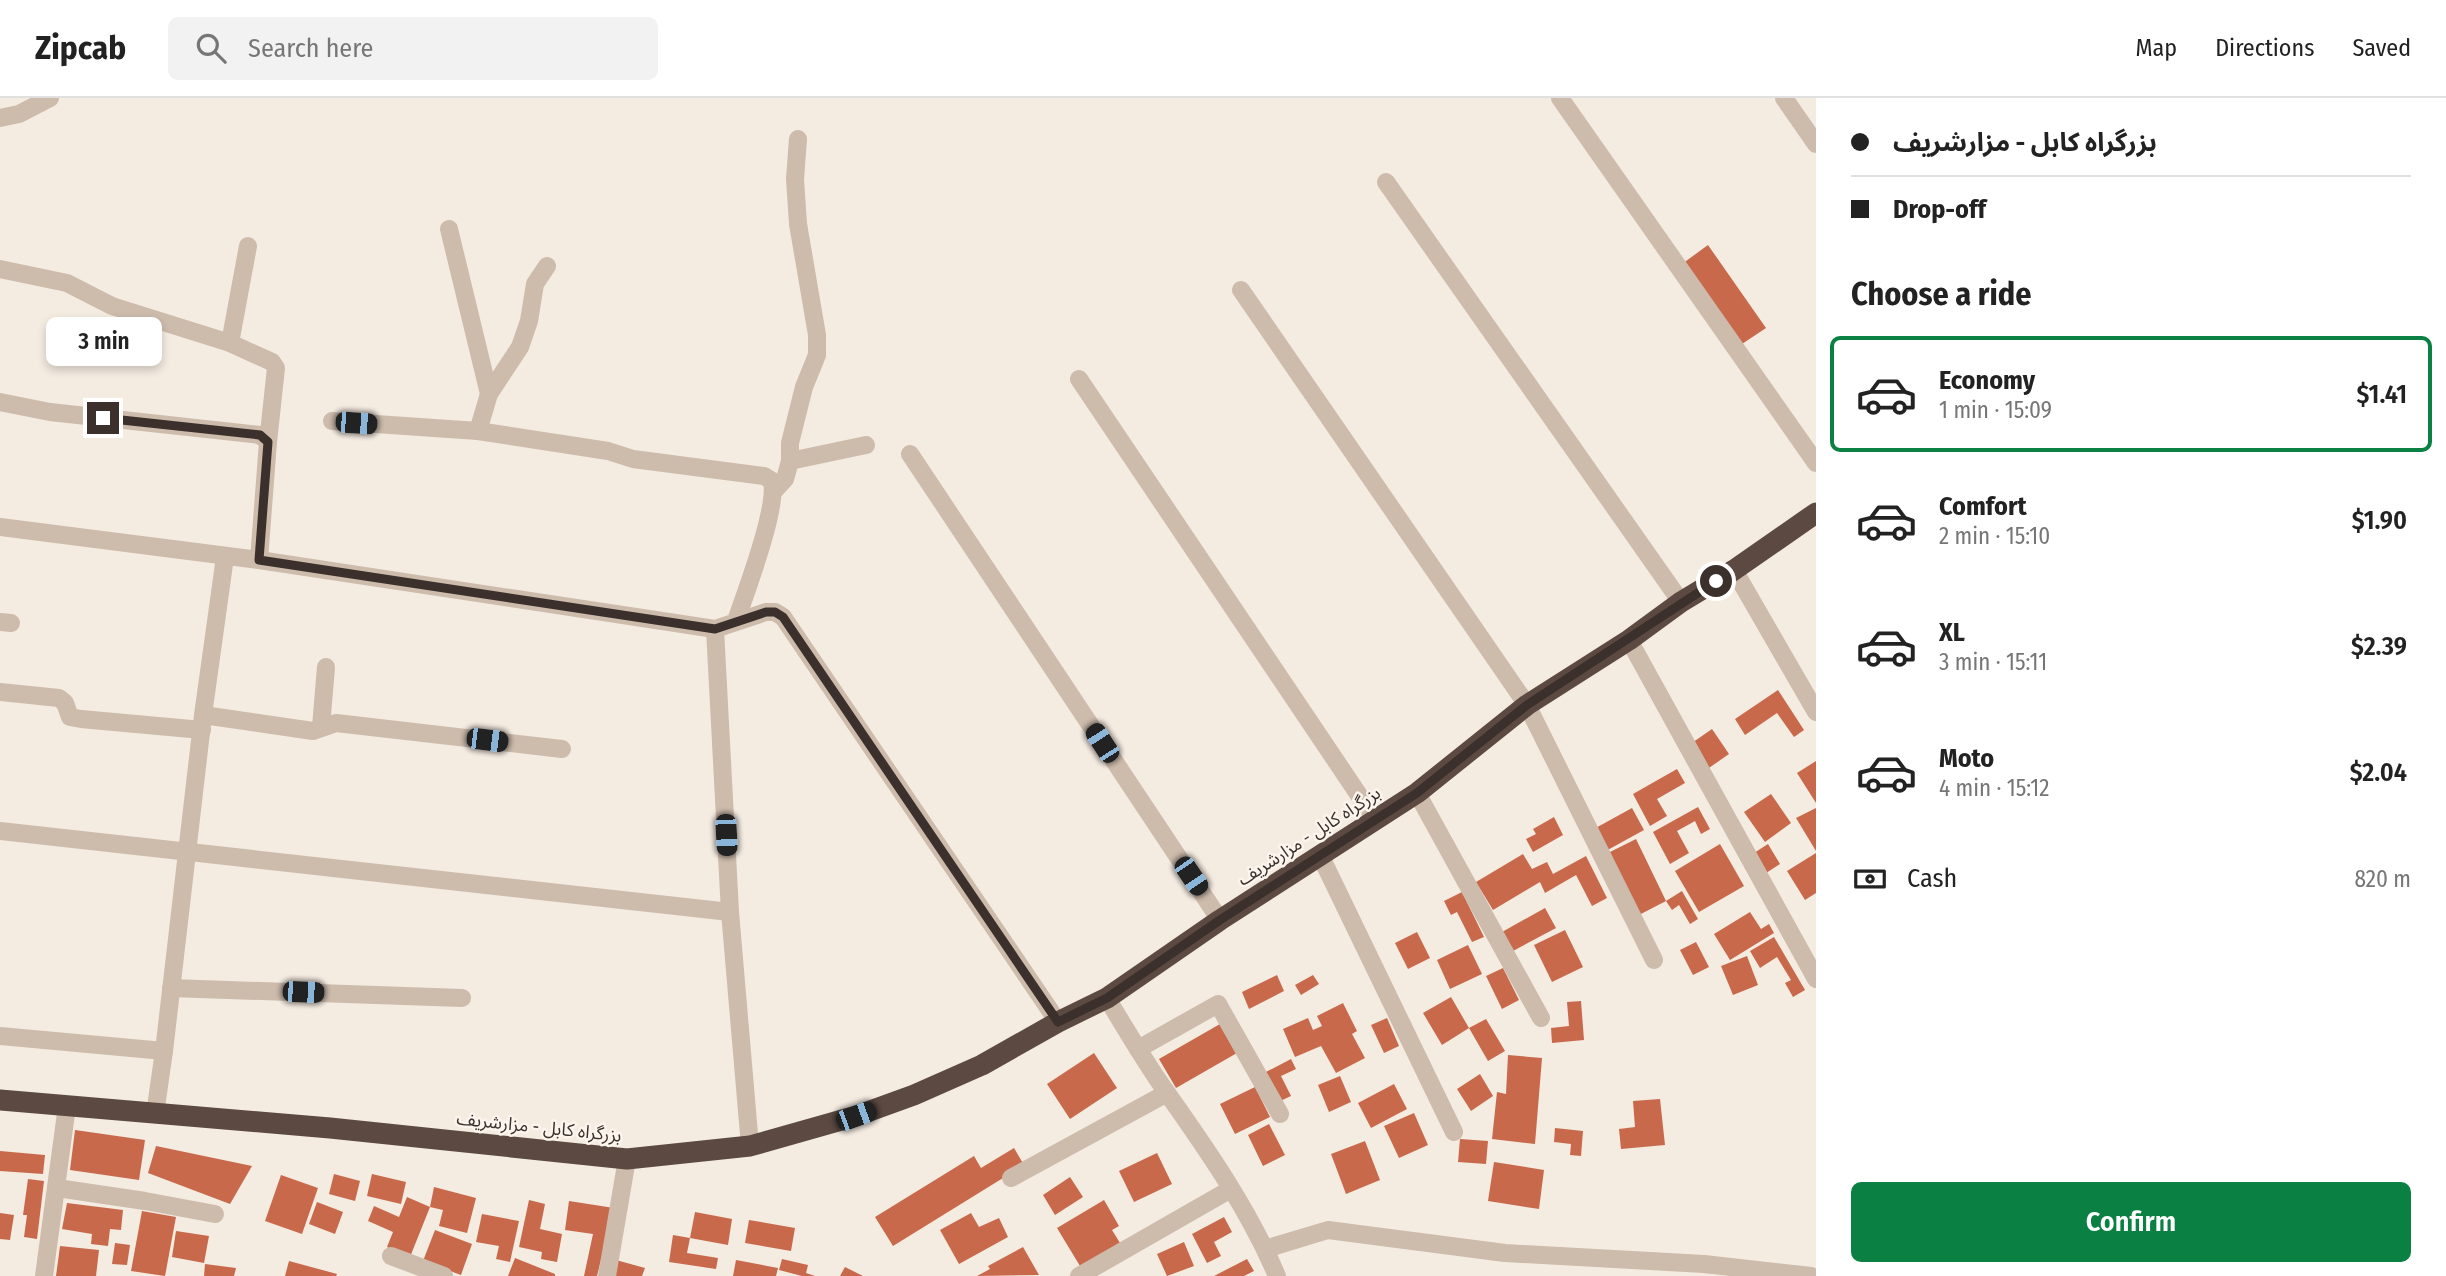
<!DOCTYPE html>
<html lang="en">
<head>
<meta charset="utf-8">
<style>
	body { margin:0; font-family:"Fira Sans Condensed","Noto Sans Arabic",sans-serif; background:#f2f2f2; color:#222; height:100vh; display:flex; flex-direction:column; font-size:26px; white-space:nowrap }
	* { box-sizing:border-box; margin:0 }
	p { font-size:23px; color:#767676 }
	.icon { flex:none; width:38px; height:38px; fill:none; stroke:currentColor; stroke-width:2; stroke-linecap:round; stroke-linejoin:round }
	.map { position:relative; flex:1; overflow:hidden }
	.sheet { display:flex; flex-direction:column; background:#fff; width:630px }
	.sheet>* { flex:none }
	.guide { display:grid; align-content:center; height:154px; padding:0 35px; background:#fff }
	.end { position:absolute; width:32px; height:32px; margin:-16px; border:9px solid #3b302b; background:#fff; box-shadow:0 0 0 4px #fff }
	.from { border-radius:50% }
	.bubble { position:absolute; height:49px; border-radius:10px; background:#fff; box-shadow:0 4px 10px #0003; font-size:23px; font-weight:600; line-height:49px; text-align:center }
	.car { position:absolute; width:21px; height:42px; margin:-21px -10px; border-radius:9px; box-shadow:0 0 5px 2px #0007; background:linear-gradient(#222 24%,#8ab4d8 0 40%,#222 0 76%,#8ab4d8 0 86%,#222 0) }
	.guide b { display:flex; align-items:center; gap:24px; height:66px; font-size:26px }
	.guide b+b { border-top:2px solid #e0e0e0 }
	.guide i { width:18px; height:18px; background:#222 }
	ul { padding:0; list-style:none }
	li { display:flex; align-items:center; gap:21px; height:116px; margin:0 14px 10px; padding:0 21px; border:4px solid transparent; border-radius:10px }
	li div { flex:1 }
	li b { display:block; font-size:26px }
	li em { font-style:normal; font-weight:600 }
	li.selected { border-color:#0b8043 }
	li>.icon { width:63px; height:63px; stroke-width:1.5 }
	h2 { padding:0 35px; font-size:32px; line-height:84px }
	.pay { display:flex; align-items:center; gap:18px; height:77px; padding:0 35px; font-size:26px }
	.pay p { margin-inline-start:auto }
	.action { display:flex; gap:14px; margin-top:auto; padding:14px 35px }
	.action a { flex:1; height:80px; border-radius:10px; background:#0b8043; color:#fff; font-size:28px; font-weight:600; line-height:80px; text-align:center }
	header { display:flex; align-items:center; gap:42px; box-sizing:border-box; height:98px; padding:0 35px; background:#fff; border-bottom:2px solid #e0e0e0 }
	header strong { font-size:33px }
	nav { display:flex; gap:38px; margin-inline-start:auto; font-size:24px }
	.search { width:490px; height:63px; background:#f2f2f2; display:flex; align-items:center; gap:18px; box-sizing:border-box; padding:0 24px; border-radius:10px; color:#767676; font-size:26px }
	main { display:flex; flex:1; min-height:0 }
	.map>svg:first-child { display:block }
	.building { fill:#c8694b }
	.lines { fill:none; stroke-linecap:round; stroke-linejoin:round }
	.minor { stroke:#cdbbac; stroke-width:18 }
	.highway { stroke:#5c4a42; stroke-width:21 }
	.route { stroke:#3b302b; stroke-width:9 }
	.labels { text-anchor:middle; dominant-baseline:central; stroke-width:5; stroke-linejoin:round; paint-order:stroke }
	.street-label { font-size:18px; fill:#3b302b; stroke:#fbf5ee }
</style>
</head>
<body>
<header>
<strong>Zipcab</strong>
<div class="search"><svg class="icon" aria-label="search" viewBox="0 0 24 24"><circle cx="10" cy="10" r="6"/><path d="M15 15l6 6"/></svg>Search here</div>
<nav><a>Map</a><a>Directions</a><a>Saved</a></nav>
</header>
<main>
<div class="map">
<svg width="1816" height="1178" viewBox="0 0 1816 1178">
	<rect width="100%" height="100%" fill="#f4ebe1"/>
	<g class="building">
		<path d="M1708 147 1766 230 1739 248 1682 166Z"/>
		<path d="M1778 592 1804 632 1794 639 1777 615 1745 637 1735 621Z"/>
		<path d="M1712 631 1729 656 1706 672 1689 647Z"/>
		<path d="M1816 663V705L1797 675Z"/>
		<path d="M1677 671 1685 685 1657 701 1667 718 1650 728 1633 696Z"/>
		<path d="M1771 696 1791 725 1765 744 1744 714Z"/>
		<path d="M1698 709 1710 731 1701 736 1695 723 1677 733 1689 755 1670 766 1653 734Z"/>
		<path d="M1632 710 1644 732 1604 754 1592 732Z"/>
		<path d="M1816 710V753L1796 720Z"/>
		<path d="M1554 719 1563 737 1533 754 1526 741 1536 736 1533 731Z"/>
		<path d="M1636 741 1666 803 1682 793 1698 821 1690 826 1679 807 1672 812 1666 803 1637 818 1606 756Z"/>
		<path d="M1720 746 1744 788 1699 814 1675 773Z"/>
		<path d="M1768 746 1780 766 1766 775 1754 755Z"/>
		<path d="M1816 755V795L1805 802 1787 773Z"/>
		<path d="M1523 756 1532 771 1547 764 1553 776 1586 758 1607 800 1592 808 1576 777 1545 795 1540 784 1493 812 1476 784Z"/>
		<path d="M1462 794 1484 839 1472 844 1457 814 1451 817 1444 803Z"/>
		<path d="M1545 810 1556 830 1513 853 1502 834Z"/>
		<path d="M1750 814 1761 831 1769 826 1774 835 1730 862 1714 836Z"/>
		<path d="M1565 832 1583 869 1552 884 1534 847Z"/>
		<path d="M1417 834 1430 860 1408 871 1395 845Z"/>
		<path d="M1774 839 1805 892 1793 899 1785 885 1791 882 1777 859 1760 870 1750 853Z"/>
		<path d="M1696 844 1709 869 1693 877 1680 852Z"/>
		<path d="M1468 847 1482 876 1450 891 1437 862Z"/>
		<path d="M1747 858 1758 887 1733 897 1721 868Z"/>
		<path d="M1503 870 1519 902 1502 911 1486 878Z"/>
		<path d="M1277 877 1284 893 1249 911 1242 894Z"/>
		<path d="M1313 877 1319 886 1301 897 1295 887Z"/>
		<path d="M1451 899 1469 930 1442 947 1423 915Z"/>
		<path d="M1581 903 1584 942 1552 945 1551 930 1569 928 1567 904Z"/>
		<path d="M1343 905 1357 933 1352 936 1365 960 1336 975 1321 948 1295 959 1283 931 1308 920 1313 932 1322 928 1317 918Z"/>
		<path d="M1387 920 1399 948 1384 955 1371 927Z"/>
		<path d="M1486 921 1505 953 1488 963 1469 930Z"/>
		<path d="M1220 926 1237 955 1176 990 1159 961Z"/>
		<path d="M1094 955 1117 990 1070 1021 1047 986Z"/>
		<path d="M1508 957 1542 960 1535 1046 1492 1041 1497 994 1506 996Z"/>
		<path d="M1291 961 1296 971 1281 978 1291 998 1278 1004 1264 975Z"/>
		<path d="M1480 976 1493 998 1471 1013 1457 991Z"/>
		<path d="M1340 978 1351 1004 1329 1014 1318 987Z"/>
		<path d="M1394 986 1407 1011 1371 1030 1358 1005Z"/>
		<path d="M1255 989 1270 1019 1235 1036 1220 1006Z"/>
		<path d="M1660 1001 1665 1047 1621 1051 1619 1031 1635 1029 1633 1003Z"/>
		<path d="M1414 1015 1428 1047 1399 1060 1384 1028Z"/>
		<path d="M1269 1026 1285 1057 1263 1068 1248 1037Z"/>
		<path d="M1555 1030 1583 1033 1581 1058 1570 1057 1571 1046 1554 1044Z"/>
		<path d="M75 1032 145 1042 139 1082 70 1072Z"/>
		<path d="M1460 1041 1488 1043 1486 1066 1458 1064Z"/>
		<path d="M1365 1043 1380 1082 1346 1096 1331 1056Z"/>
		<path d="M156 1048 252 1068 230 1106 148 1075Z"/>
		<path d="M1014 1050 1024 1067 893 1148 875 1119 974 1058 981 1070Z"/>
		<path d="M0 1053 45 1057 43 1076 0 1073Z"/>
		<path d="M1157 1055 1172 1086 1134 1104 1119 1073Z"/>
		<path d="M1494 1064 1544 1072 1539 1111 1488 1103Z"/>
		<path d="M334 1076 360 1083 355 1103 329 1096Z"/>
		<path d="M372 1076 406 1084 401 1106 367 1098Z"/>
		<path d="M281 1077 318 1090 302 1136 265 1123Z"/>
		<path d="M1070 1079 1083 1099 1055 1117 1043 1097Z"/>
		<path d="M28 1081 44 1083 37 1141 24 1139 27 1117H23Z"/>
		<path d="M434 1089 476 1100 467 1135 439 1128 443 1112 430 1109 410 1159 387 1149 393 1134 368 1123 374 1108 399 1119 407 1099 430 1109Z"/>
		<path d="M529 1102 545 1106 540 1131 562 1136 557 1164 541 1161 542 1154 519 1149Z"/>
		<path d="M1104 1102 1119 1128 1112 1132 1120 1145 1080 1168 1057 1130Z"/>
		<path d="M569 1103 614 1110 597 1178H584L593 1136 565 1132Z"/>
		<path d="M317 1104 343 1114 335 1136 309 1126Z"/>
		<path d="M67 1105 123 1112 121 1132 110 1131 108 1148 91 1146 92 1136 62 1131Z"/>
		<path d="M142 1113 176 1119 165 1178 131 1173Z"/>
		<path d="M695 1114 732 1121 728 1147 690 1140Z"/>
		<path d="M0 1115 14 1117 10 1142 0 1141Z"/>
		<path d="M971 1115 979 1129 999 1120 1008 1139 959 1166 940 1132Z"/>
		<path d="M482 1116 519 1123 510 1164 496 1161 499 1148 476 1144Z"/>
		<path d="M1224 1119 1232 1134 1214 1144 1221 1158 1207 1165 1192 1136Z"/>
		<path d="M749 1122 795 1130 791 1153 745 1145Z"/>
		<path d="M435 1132 472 1146 461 1177 423 1163Z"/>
		<path d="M176 1133 209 1138 204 1165 172 1159Z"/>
		<path d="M673 1137 690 1140 687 1155 718 1160 716 1171 669 1164Z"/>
		<path d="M1184 1144 1194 1168 1167 1178 1157 1156Z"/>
		<path d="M115 1145 130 1147 127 1167 112 1166Z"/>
		<path d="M60 1148 99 1152 96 1178H56Z"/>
		<path d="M1023 1149 1039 1177 977 1178 990 1171 988 1168Z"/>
		<path d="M515 1160 555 1176V1178H508Z"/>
		<path d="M782 1161 808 1167 806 1175 815 1178H802L779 1172Z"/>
		<path d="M1247 1161 1254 1173 1244 1178H1214Z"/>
		<path d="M616 1162 645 1170 642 1178H611Z"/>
		<path d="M736 1162 778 1170 776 1178H733Z"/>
		<path d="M289 1163 337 1176 336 1178H285Z"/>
		<path d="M205 1166 236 1170 234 1178H204Z"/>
		<path d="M845 1169 863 1178H840Z"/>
	</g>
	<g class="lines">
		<g class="minor">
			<path d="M1560 0 1816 365"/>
			<path d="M1784 0 1816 46"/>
			<path d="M0 20 19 16 50 0"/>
			<path d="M1386 84 1681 504"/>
			<path d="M449 131 489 296"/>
			<path d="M0 171 67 185 112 208 230 245 272 264 276 270 268 344"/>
			<path d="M1241 192 1527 607 1654 862"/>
			<path d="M230 245 248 148"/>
			<path d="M1079 281 1375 721"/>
			<path d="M0 304 50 314 260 337 268 344 259 462"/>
			<path d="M332 323 478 333 608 353 633 361 764 378 772 383C778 410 746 493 736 523"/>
			<path d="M478 333 489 296 520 249 529 223 535 186 547 168"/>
			<path d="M910 356 1220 822"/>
			<path d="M790 363 866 347"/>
			<path d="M774 393 785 381 790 363V345L804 289 817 257V237L798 126 795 81 798 41"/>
			<path d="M0 429 259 462 715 531 766 514H775L783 519 1058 924"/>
			<path d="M1734 472 1816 614"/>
			<path d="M0 524 11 525"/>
			<path d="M715 531 730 814 750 1048"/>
			<path d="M1629 542 1816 881"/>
			<path d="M0 594 59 600 65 605 70 619 81 621 202 632"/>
			<path d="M203 617 313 633 336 625 562 651"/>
			<path d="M321 629 326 569"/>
			<path d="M1417 695 1541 920"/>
			<path d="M0 733 730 814"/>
			<path d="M1321 759 1454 1034"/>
			<path d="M171 890 462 900"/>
			<path d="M1107 900C1126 932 1145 964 1167 995 1208 1053 1249 1112 1277 1178"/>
			<path d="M0 938 164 953"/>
			<path d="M1138 951 1218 906 1280 1016"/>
			<path d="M155 1016 164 953 203 617 225 459"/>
			<path d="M1011 1080 1167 995"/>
			<path d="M57 1090 145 1103 215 1116"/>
			<path d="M1265 1151 1328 1132 1505 1155 1704 1166 1811 1178"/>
			<path d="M391 1158 444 1178"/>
			<path d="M44 1178 67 1008"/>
			<path d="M607 1178 627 1061"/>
			<path d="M1079 1178 1231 1091"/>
		</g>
		<path class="highway" d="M0 1002 330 1030 627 1061 750 1048 856 1018 914 997 982 967 1058 924 1107 900 1220 822 1417 695 1527 607 1629 542 1681 504 1734 472 1816 415"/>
	</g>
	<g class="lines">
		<path class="route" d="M103 320 260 337 268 344 259 462 715 531 766 514H775L783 519 1058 924 1107 900 1220 822 1417 695 1527 607 1716 483"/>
	</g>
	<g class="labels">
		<g class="street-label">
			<text transform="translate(1309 738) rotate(-33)">بزرگراه کابل - مزارشریف</text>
			<text transform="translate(539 1029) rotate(6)">بزرگراه کابل - مزارشریف</text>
		</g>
	</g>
</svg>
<i class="end from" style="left:1716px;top:483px"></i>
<i class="end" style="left:103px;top:320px"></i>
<div class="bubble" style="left:46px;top:219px;width:116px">3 min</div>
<i class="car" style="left:356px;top:325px;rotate:94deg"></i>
<i class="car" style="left:487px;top:642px;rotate:97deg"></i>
<i class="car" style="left:1102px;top:645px;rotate:327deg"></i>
<i class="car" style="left:726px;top:737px;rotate:177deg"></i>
<i class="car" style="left:1191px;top:778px;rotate:146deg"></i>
<i class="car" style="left:303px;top:894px;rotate:92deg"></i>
<i class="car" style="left:856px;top:1018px;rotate:70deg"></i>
</div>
<section class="sheet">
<div class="guide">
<b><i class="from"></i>بزرگراه کابل - مزارشریف</b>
<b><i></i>Drop-off</b>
</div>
<h2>Choose a ride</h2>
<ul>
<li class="selected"><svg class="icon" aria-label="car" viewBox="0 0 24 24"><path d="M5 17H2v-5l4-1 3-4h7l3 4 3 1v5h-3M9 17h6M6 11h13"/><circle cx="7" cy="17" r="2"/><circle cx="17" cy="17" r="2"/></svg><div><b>Economy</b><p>1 min · 15:09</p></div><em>$1.41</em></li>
<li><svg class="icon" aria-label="car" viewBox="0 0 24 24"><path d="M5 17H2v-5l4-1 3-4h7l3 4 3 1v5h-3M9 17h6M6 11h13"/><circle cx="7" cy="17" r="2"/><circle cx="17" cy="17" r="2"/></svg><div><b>Comfort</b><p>2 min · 15:10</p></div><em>$1.90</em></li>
<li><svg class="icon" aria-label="car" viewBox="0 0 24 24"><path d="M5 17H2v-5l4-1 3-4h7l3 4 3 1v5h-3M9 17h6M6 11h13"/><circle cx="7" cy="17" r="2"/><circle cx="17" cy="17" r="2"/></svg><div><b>XL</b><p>3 min · 15:11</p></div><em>$2.39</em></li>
<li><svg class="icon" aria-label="car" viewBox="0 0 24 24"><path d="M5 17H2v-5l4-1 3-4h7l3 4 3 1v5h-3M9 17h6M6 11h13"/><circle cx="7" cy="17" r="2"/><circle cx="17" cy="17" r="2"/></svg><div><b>Moto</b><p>4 min · 15:12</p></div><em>$2.04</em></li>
</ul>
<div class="pay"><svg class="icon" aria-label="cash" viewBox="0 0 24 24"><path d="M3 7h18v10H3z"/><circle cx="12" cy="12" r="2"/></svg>Cash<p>820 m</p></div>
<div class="action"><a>Confirm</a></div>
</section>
</main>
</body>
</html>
